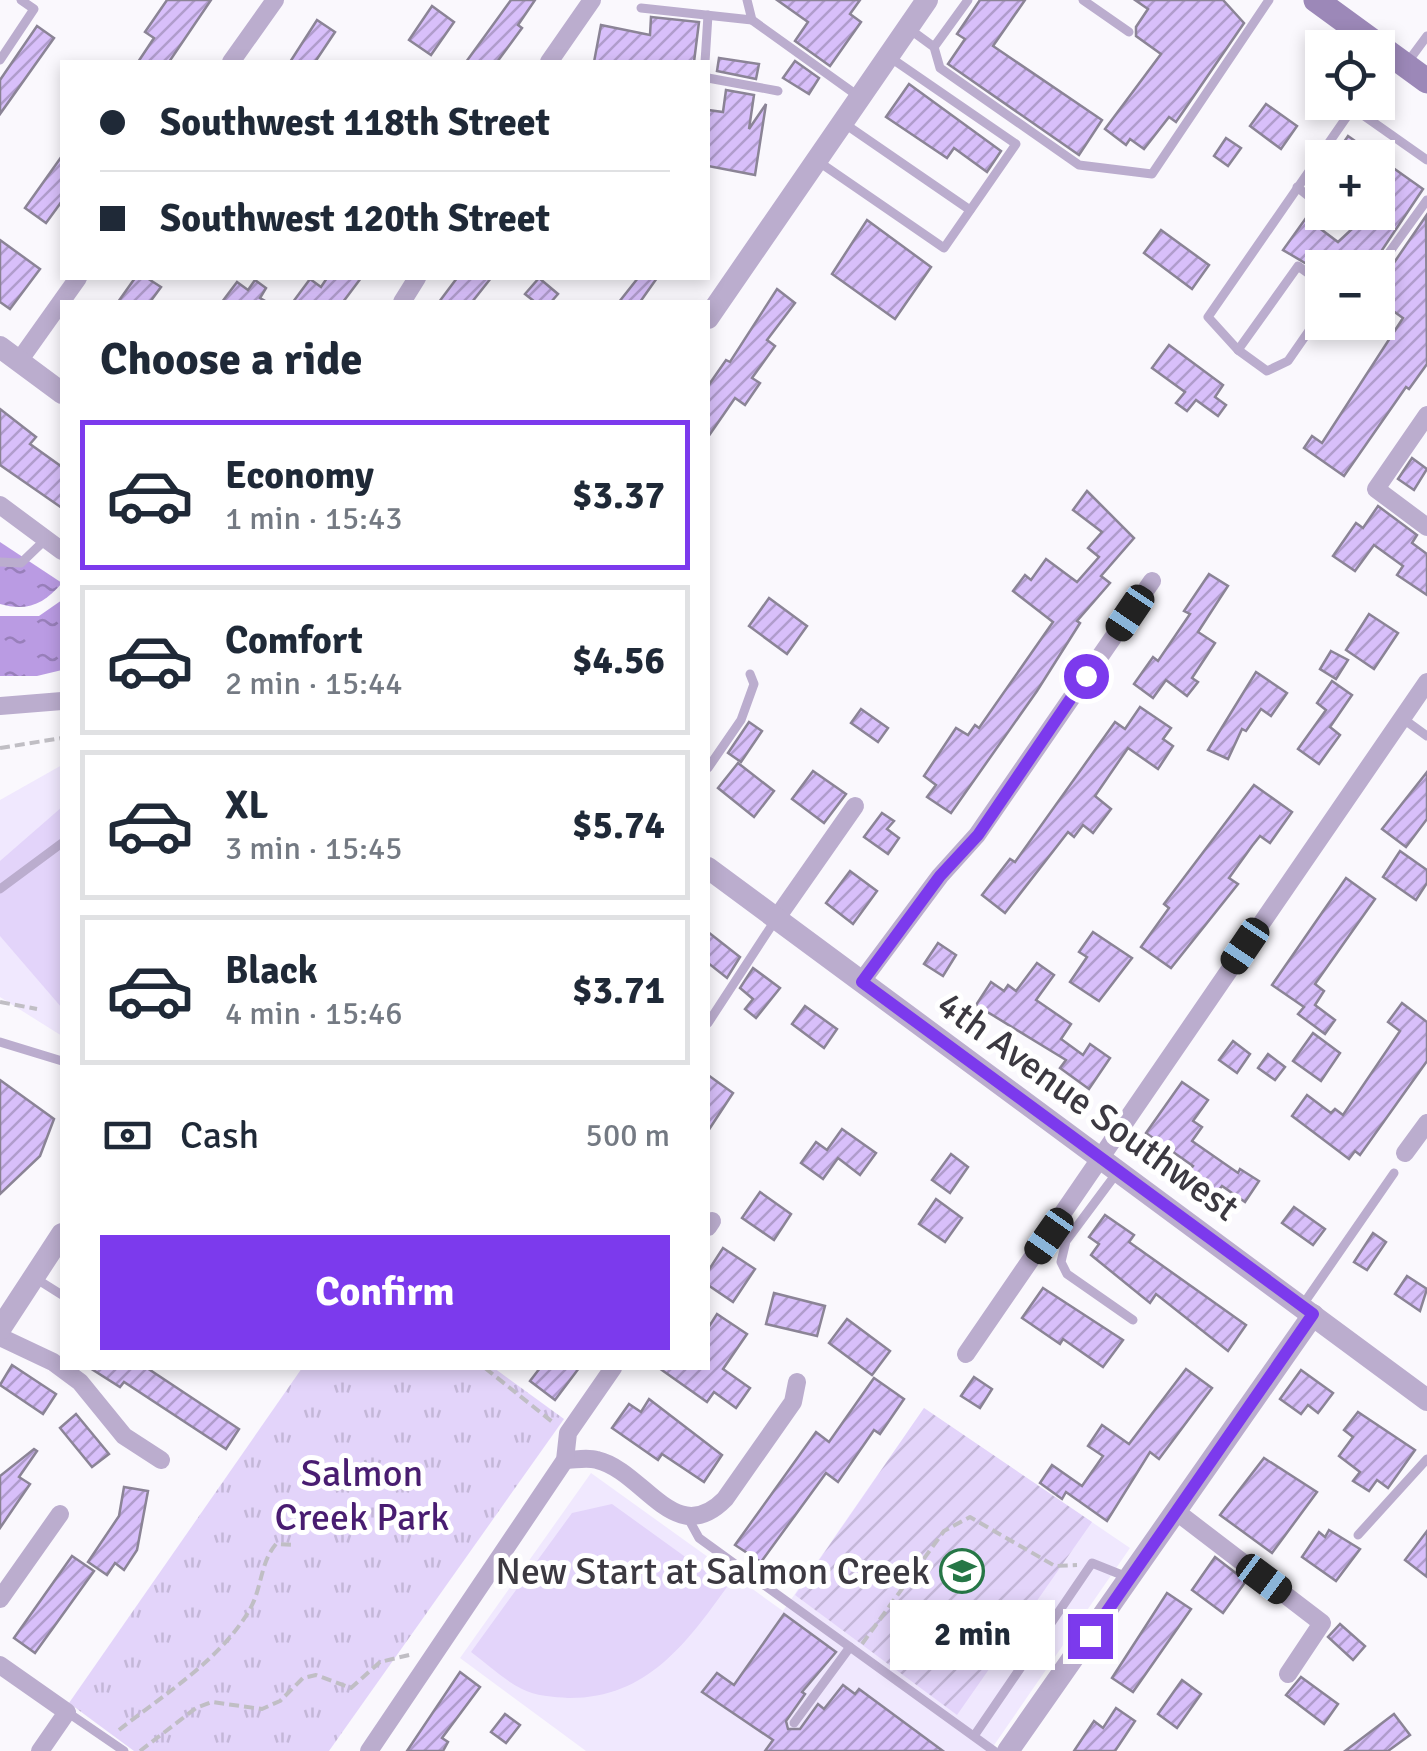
<!DOCTYPE html>
<html lang="en">
<head>
<meta charset="utf-8">
<style>
	body { margin:0; font-family:Signika,sans-serif; background:#f6f6f7; color:#1f2937; height:100vh; display:flex; flex-direction:column; font-size:38px; white-space:nowrap }
	* { box-sizing:border-box; margin:0 }
	p { font-size:32px; color:#747a83 }
	.icon { flex:none; width:55px; height:55px; fill:none; stroke:currentColor; stroke-width:2; stroke-linecap:round; stroke-linejoin:round }
	.map { position:relative; flex:1; overflow:hidden }
	.details { position:absolute; left:60px; top:300px; width:650px; height:1070px; display:flex; flex-direction:column; background:#fff; border-radius:0px; box-shadow:0 5px 15px #0003 }
	.details>* { flex:none }
	.top-card { position:absolute; left:60px; top:60px; width:650px; height:220px; border-radius:0px; box-shadow:0 5px 15px #0003; display:grid; align-content:center; height:220px; padding:0 40px; background:#fff }
	.tools { position:absolute; left:1305px; top:30px; display:grid; gap:20px }
	.tools a { display:grid; place-items:center; width:90px; height:90px; border-radius:0px; background:#fff; box-shadow:0 5px 15px #0003; font-size:50px }
	.end { position:absolute; width:45px; height:45px; margin:-22px; border:12px solid #7c3aed; background:#fff; box-shadow:0 0 0 5px #fff }
	.from { border-radius:50% }
	.bubble { position:absolute; height:70px; border-radius:0px; background:#fff; box-shadow:0 5px 15px #0003; font-size:32px; font-weight:800; line-height:70px; text-align:center }
	.car { position:absolute; width:30px; height:60px; margin:-30px -15px; border-radius:12px; box-shadow:0 0 8px 2px #0007; background:linear-gradient(#222 24%,#8ab4d8 0 40%,#222 0 76%,#8ab4d8 0 86%,#222 0) }
	.top-card b { display:flex; align-items:center; gap:35px; height:95px; font-size:38px }
	.top-card b+b { border-top:2px solid #e0e1e3 }
	.top-card i { width:25px; height:25px; background:#1f2937 }
	ul { padding:0; list-style:none }
	li { display:flex; align-items:center; gap:30px; height:150px; margin:0 20px 15px; padding:0 20px; border:5px solid #e0e1e3; border-radius:0px }
	li div { flex:1 }
	li b { display:block; font-size:38px }
	li em { font-style:normal; font-weight:800 }
	li.selected { border-color:#7c3aed }
	li>.icon { width:90px; height:90px; stroke-width:1.5 }
	h2 { padding:0 40px; font-size:45px; line-height:120px }
	.pay { display:flex; align-items:center; gap:25px; height:110px; padding:0 40px; font-size:38px }
	.pay p { margin-inline-start:auto }
	.primary-button { display:flex; gap:20px; margin-top:auto; padding:20px 40px }
	.primary-button a { flex:1; height:115px; border-radius:0px; background:#7c3aed; color:#fff; font-size:40px; font-weight:800; line-height:115px; text-align:center }
	.map>svg:first-child { display:block }
	.built { fill:#f0e8fe }
	.grass { fill:url(#grass-tufts) }
	.garden { fill:url(#garden-furrows) }
	.pitch { fill:#e3d4fa }
	.water { fill:url(#water-ripples) }
	.building { fill:url(#building-hatch); stroke:#8b8496; stroke-width:2.5 }
	.lines { fill:none; stroke-linecap:round; stroke-linejoin:round }
	.path { stroke:#c0bec4; stroke-width:4; stroke-dasharray:10 5; stroke-linecap:butt }
	.service { stroke:#bbadce; stroke-width:9 }
	.minor { stroke:#bbadce; stroke-width:18 }
	.tertiary { stroke:#bbadce; stroke-width:22 }
	.secondary { stroke:#9c88b8; stroke-width:25 }
	.route { stroke:#7c3aed; stroke-width:12 }
	.labels { text-anchor:middle; dominant-baseline:central; stroke-width:10; stroke-linejoin:round; paint-order:stroke }
	.street-label { font-size:38px; fill:#3c3941; stroke:#fff }
	.park-label { font-size:38px; fill:#491d71; stroke:#fff }
	.poi-label { font-size:38px; fill:#3c3941; stroke:#fff; text-anchor:end }
</style>
</head>
<body>
<div class="map">
<svg width="1427" height="1751" viewBox="0 0 1427 1751">
	<defs>
		<pattern id="grass-tufts" width="24" height="20" patternUnits="userSpaceOnUse" patternTransform="scale(2.5)"><rect width="24" height="20" fill="#e3d4fa"/><path d="M3 7l-1-3M5 7V3M7 7l1-3M15 17l-1-3M17 17v-4M19 17l1-3" fill="none" stroke="#c4b7d8"/></pattern>
		<pattern id="garden-furrows" width="10" height="10" patternUnits="userSpaceOnUse" patternTransform="scale(2.5)"><rect width="10" height="10" fill="#e3d4fa"/><path d="M-1 1l2-2M0 10L10 0M9 11l2-2" fill="none" stroke="#c4b7d8"/></pattern>
		<pattern id="water-ripples" width="26" height="14" patternUnits="userSpaceOnUse" patternTransform="scale(2.5)"><rect width="26" height="14" fill="#ba9be3"/><path d="M2 4q2-2 4 0t4 0M15 11q2-2 4 0t4 0" fill="none" stroke="#987fba"/></pattern>
		<pattern id="building-hatch" width="6" height="6" patternUnits="userSpaceOnUse" patternTransform="scale(2.5)"><rect width="6" height="6" fill="#d8bffa"/><path d="M-1 1l2-2M0 6l6-6M5 7l2-2" fill="none" stroke="#b09ccc"/></pattern>
	</defs>
	<rect width="100%" height="100%" fill="#faf8fd"/>
	<g class="built">
		<path d="M62 765V1036L0 997V800Z"/>
		<path d="M924 1408 1130 1548 990 1751H586L460 1658 591 1473 783 1611Z"/>
	</g>
	<path class="grass" d="M302 1368H494L564 1419 329 1751H134L69 1703Z"/>
	<path class="garden" d="M924 1408 1092 1522 957 1715 795 1595Z"/>
	<g class="pitch">
		<path d="M62 807V1008L0 936V861Z"/>
		<path d="M612 1504 727 1587C686 1644 646 1699 568 1698 554 1697 535 1696 522 1689 504 1680 487 1664 471 1652L572 1513Z"/>
	</g>
	<g class="water">
		<path d="M0 542 62 583C44 604 27 612 0 604Z"/>
		<path d="M62 600V670L37 676H0V616H39Z"/>
	</g>
	<g class="building">
		<path d="M167 0H211L169 62H138L154 38 145 32Z"/>
		<path d="M511 0H535L518 25 522 28 497 62H466Z"/>
		<path d="M777 0H860L850 14 861 22 830 66 795 41 808 22Z"/>
		<path d="M980 0H1025L993 46 1102 120 1079 155 948 64 965 39 957 34Z"/>
		<path d="M1135 0H1223L1244 23 1176 122 1169 117 1144 149 1130 139 1126 145 1105 129 1161 54 1136 36V27L1148 9Z"/>
		<path d="M432 6 454 22 431 55 409 40Z"/>
		<path d="M651 17 699 22 694 62H594L601 25 650 35Z"/>
		<path d="M317 20 335 32 315 62H290Z"/>
		<path d="M37 26 54 38 0 114V80Z"/>
		<path d="M719 58 759 64 756 79 717 71Z"/>
		<path d="M795 61 819 78 809 94 783 78Z"/>
		<path d="M909 84 1001 151 987 172 954 148 947 158 886 117Z"/>
		<path d="M726 90 754 95 749 129 766 104 755 175 708 166V110L723 112Z"/>
		<path d="M1266 104 1297 126 1281 149 1250 126Z"/>
		<path d="M1348 136 1423 189 1370 268H1322V273L1283 250 1306 218 1338 242 1352 229 1359 212H1378V158H1333Z"/>
		<path d="M1226 138 1241 148 1228 166 1214 156Z"/>
		<path d="M62 156V201L46 223 25 208Z"/>
		<path d="M1426 216 1427 364 1409 389 1406 387 1344 476 1304 448 1312 436 1322 443 1403 318 1378 300V286Z"/>
		<path d="M867 220 931 267 895 319 832 274Z"/>
		<path d="M1161 230 1209 265 1192 289 1144 253Z"/>
		<path d="M0 240 40 269 10 309 0 302Z"/>
		<path d="M135 278H147L161 287 150 302H118Z"/>
		<path d="M327 278H361L343 302H293L310 279 321 287Z"/>
		<path d="M457 278H491L472 302H439Z"/>
		<path d="M539 278 558 294 551 302H535L525 294Z"/>
		<path d="M638 278H657L640 302H619Z"/>
		<path d="M255 280 266 288 260 298 267 302H222L237 282 248 290Z"/>
		<path d="M777 289 795 303 767 340 775 346 752 378 760 383 745 405 735 398 708 437V386L726 360 730 362Z"/>
		<path d="M1169 345 1223 385 1215 397 1226 405 1218 416 1196 400 1187 411 1176 403 1185 392 1152 368Z"/>
		<path d="M0 409 36 437 30 444 62 467V508L0 465Z"/>
		<path d="M1412 458 1427 469 1414 490 1398 479Z"/>
		<path d="M1087 491 1134 538 1101 576 1110 583 1077 621 1080 623 1037 691 951 813 927 797 936 785 924 776 956 728 968 735 975 725 979 728 1053 622 1013 591 1025 575 1031 580 1046 559 1077 582 1099 557 1088 548 1102 532 1073 510Z"/>
		<path d="M1378 506 1417 535 1412 543 1427 554V595L1397 575 1403 566 1374 545 1355 571 1333 556 1356 523 1363 528Z"/>
		<path d="M1209 574 1228 586 1198 632 1215 643 1192 678 1198 682 1187 696 1166 680 1153 698 1134 684 1153 657 1158 661 1190 614 1184 611Z"/>
		<path d="M769 598 807 626 787 654 749 626Z"/>
		<path d="M1369 614 1398 633 1374 669 1346 650Z"/>
		<path d="M1331 651 1348 660 1336 679 1320 669Z"/>
		<path d="M1256 672 1287 693 1271 716 1261 709 1246 731 1242 729 1228 759 1208 750Z"/>
		<path d="M1332 681 1352 695 1330 727 1340 735 1319 764 1298 749 1326 710 1317 703Z"/>
		<path d="M1140 707 1171 728 1163 739 1173 746 1158 769 1128 748 1095 796 1111 809 1093 833 1083 825 1074 837 1068 832 1005 913 982 895 1010 859 1015 862 1115 722 1125 729Z"/>
		<path d="M861 709 888 728 878 742 851 723Z"/>
		<path d="M749 722 762 731 741 762 728 753Z"/>
		<path d="M738 763 774 791 754 817 718 788Z"/>
		<path d="M813 771 846 794 824 823 792 799Z"/>
		<path d="M1427 772V819L1406 847 1382 829Z"/>
		<path d="M1254 785 1292 812 1270 843 1260 836 1252 846 1229 878 1238 884 1171 968 1141 947 1169 908 1164 904Z"/>
		<path d="M882 813 894 821 887 829 899 838 888 854 864 837Z"/>
		<path d="M1400 851 1427 870V883L1416 900 1383 877Z"/>
		<path d="M850 871 877 891 853 924 826 903Z"/>
		<path d="M1346 878 1375 899 1315 984 1324 991 1315 1005 1335 1020 1325 1034 1298 1014 1304 1007 1272 985Z"/>
		<path d="M708 932 740 957 727 978 708 963Z"/>
		<path d="M1093 932 1132 958 1099 1001 1070 982 1087 957 1079 952Z"/>
		<path d="M938 943 956 955 943 976 924 964Z"/>
		<path d="M1037 963 1054 975 1036 1000 1071 1024 1061 1039 1083 1055 1090 1044 1110 1058 1089 1089 1060 1068 1066 1060 976 1005 991 982 1004 991 1008 985 1016 991Z"/>
		<path d="M753 968 780 988 756 1018 745 1009 753 999 740 988Z"/>
		<path d="M1402 1003 1427 1022V1061L1360 1155 1355 1151 1349 1159 1292 1116 1307 1095 1331 1113 1335 1109 1343 1115 1400 1031 1388 1022Z"/>
		<path d="M805 1006 837 1029 824 1048 792 1024Z"/>
		<path d="M1313 1033 1340 1053 1321 1081 1293 1061Z"/>
		<path d="M1233 1041 1250 1054 1237 1073 1219 1060Z"/>
		<path d="M1268 1054 1285 1067 1275 1080 1258 1068Z"/>
		<path d="M708 1075 733 1093 708 1131Z"/>
		<path d="M0 1080 54 1119 40 1156 0 1194Z"/>
		<path d="M1182 1082 1208 1100 1193 1121 1202 1127 1192 1141 1238 1173 1240 1169 1259 1181 1245 1202 1222 1186 1215 1195 1186 1175 1193 1166 1146 1133Z"/>
		<path d="M842 1129 876 1153 860 1175 838 1158 823 1179 801 1163 816 1142 827 1150Z"/>
		<path d="M951 1154 968 1167 950 1193 932 1180Z"/>
		<path d="M760 1192 791 1214 774 1240 742 1218Z"/>
		<path d="M936 1199 962 1218 945 1242 919 1224Z"/>
		<path d="M1294 1207 1325 1229 1313 1245 1282 1223Z"/>
		<path d="M1105 1215 1134 1235 1129 1242 1246 1325 1228 1351 1156 1294 1150 1303 1091 1255 1099 1244 1089 1237Z"/>
		<path d="M1373 1233 1386 1242 1367 1270 1354 1262Z"/>
		<path d="M723 1248 755 1269 733 1302 708 1285V1271Z"/>
		<path d="M1407 1276 1427 1289 1420 1311 1395 1294Z"/>
		<path d="M1043 1288 1123 1340 1103 1367 1063 1339 1060 1344 1022 1318Z"/>
		<path d="M774 1293 825 1306 817 1336 766 1324Z"/>
		<path d="M717 1314 747 1334 723 1369 750 1388 736 1408 714 1392 707 1402 659 1368H708V1328Z"/>
		<path d="M847 1319 890 1351 872 1375 829 1343Z"/>
		<path d="M12 1365 56 1394 43 1414 0 1385Z"/>
		<path d="M90 1368H147L239 1429 226 1449 124 1382 120 1387Z"/>
		<path d="M540 1368H579L555 1400 530 1381Z"/>
		<path d="M1186 1369 1212 1388 1159 1459 1150 1452 1107 1521 1066 1492 1062 1499 1040 1483 1052 1465 1082 1486 1103 1456 1088 1446 1102 1425 1129 1444Z"/>
		<path d="M1301 1370 1333 1393 1318 1413 1308 1405 1301 1414 1280 1399Z"/>
		<path d="M974 1377 992 1389 980 1408 961 1396Z"/>
		<path d="M874 1378 904 1399 880 1434 874 1430 838 1482 826 1473 761 1562 735 1545 816 1432 829 1442Z"/>
		<path d="M649 1399 722 1455 704 1482 662 1454 658 1460 612 1428 629 1404 641 1412Z"/>
		<path d="M1358 1412 1415 1450 1388 1488 1377 1480 1369 1491 1353 1481 1360 1472 1339 1456 1353 1437 1344 1430Z"/>
		<path d="M76 1414 109 1454 92 1467 60 1428Z"/>
		<path d="M34 1449 37 1451 19 1477 30 1484 0 1528V1476Z"/>
		<path d="M1264 1458 1317 1492 1272 1553 1220 1515Z"/>
		<path d="M124 1487 148 1491 137 1550 124 1570 115 1563 107 1575 88 1562 119 1516Z"/>
		<path d="M1329 1530 1360 1549 1336 1581 1302 1557 1319 1532 1325 1537Z"/>
		<path d="M1427 1531V1577L1405 1560Z"/>
		<path d="M72 1556 94 1571 35 1653 14 1638Z"/>
		<path d="M1215 1557 1246 1581 1223 1613 1192 1590Z"/>
		<path d="M1167 1593 1191 1609 1133 1692 1112 1678Z"/>
		<path d="M784 1614 836 1652 802 1692 805 1694 786 1721 788 1729H800L818 1704 824 1709 843 1685 855 1694 859 1689 943 1751H765L773 1740 702 1692 717 1673 734 1685Z"/>
		<path d="M1340 1624 1365 1646 1353 1660 1328 1637Z"/>
		<path d="M460 1672 480 1687 442 1738 448 1742 443 1751H407Z"/>
		<path d="M1301 1677 1338 1704 1324 1724 1286 1695Z"/>
		<path d="M1182 1680 1201 1694 1177 1728 1158 1714Z"/>
		<path d="M1116 1708 1135 1721 1115 1751H1074L1094 1721 1103 1728Z"/>
		<path d="M505 1714 520 1725 506 1743 491 1732Z"/>
		<path d="M1394 1714 1410 1735 1388 1751H1345Z"/>
	</g>
	<g class="lines">
		<g class="path">
			<path d="M0 748 62 738"/>
			<path d="M0 1002 37 1009"/>
			<path d="M485 1368 555 1424"/>
			<path d="M862 1644 944 1531 970 1517 1055 1566 1077 1565"/>
			<path d="M119 1730C163 1695 222 1659 250 1609 262 1588 260 1563 276 1544L295 1545"/>
			<path d="M140 1751 196 1708 212 1702 262 1709 280 1701 303 1678 316 1675 351 1688 380 1662 413 1654"/>
		</g>
		<g class="service">
			<path d="M747 0 752 20 858 96"/>
			<path d="M1083 0 1129 32"/>
			<path d="M641 8 752 20"/>
			<path d="M908 28 934 47 940 68 1079 165 1152 174 1269 0"/>
			<path d="M934 47 968 0"/>
			<path d="M0 60 34 9 21 0"/>
			<path d="M705 62 708 15"/>
			<path d="M1407 63 1427 36"/>
			<path d="M1378 73 1389 57"/>
			<path d="M708 78 778 91"/>
			<path d="M1353 108 1427 160"/>
			<path d="M845 124 970 210"/>
			<path d="M819 162 944 248 1016 144 888 56"/>
			<path d="M1297 187 1322 207"/>
			<path d="M1329 212 1345 225"/>
			<path d="M1378 268 1427 200"/>
			<path d="M1322 312 1288 361 1267 371 1238 350 1208 317 1357 102"/>
			<path d="M1238 350 1298 266 1322 283"/>
			<path d="M0 562 21 563 46 539"/>
			<path d="M1402 718 1427 736"/>
			<path d="M708 768 741 720 754 684 750 674"/>
			<path d="M0 889 62 843"/>
			<path d="M708 1023 774 922"/>
			<path d="M0 1042 62 1061"/>
			<path d="M1116 1174 1066 1241 1061 1262 1067 1274 1133 1320"/>
			<path d="M35 1278 62 1295"/>
			<path d="M1302 1306 1394 1173"/>
			<path d="M688 1518 699 1538 994 1751"/>
			<path d="M1358 1535 1427 1459"/>
			<path d="M67 1712 124 1751"/>
			<path d="M794 1723 850 1647"/>
			<path d="M974 1736 1092 1563 1127 1577"/>
		</g>
		<g class="minor">
			<path d="M231 62 275 0"/>
			<path d="M549 62 592 0"/>
			<path d="M402 302 417 278"/>
			<path d="M19 361 78 278"/>
			<path d="M1427 415 1376 489 1427 527"/>
			<path d="M0 505 62 551"/>
			<path d="M0 706 62 701"/>
			<path d="M776 919 855 806"/>
			<path d="M861 982 940 876 977 835 1152 581"/>
			<path d="M1405 1153 1427 1123"/>
			<path d="M708 1227 712 1221"/>
			<path d="M0 1337 53 1362 80 1382 124 1436 161 1460"/>
			<path d="M966 1354 1427 682"/>
			<path d="M565 1460C575 1460 587 1457 597 1460 644 1471 675 1550 725 1499L793 1402 797 1382"/>
			<path d="M1178 1513 1322 1623 1288 1674"/>
			<path d="M0 1599 60 1514"/>
			<path d="M0 1665 67 1712 40 1751"/>
			<path d="M369 1751 565 1460 568 1433 613 1368"/>
		</g>
		<g class="tertiary">
			<path d="M708 318 927 0"/>
			<path d="M0 347 62 393"/>
			<path d="M708 868 1427 1400"/>
			<path d="M0 1329 62 1234"/>
			<path d="M1008 1751 1313 1315"/>
		</g>
		<path class="secondary" d="M1316 0 1427 81"/>
	</g>
	<g class="lines">
		<path class="route" d="M1086 676 978 835 940 876 862 982 1313 1314 1090 1636"/>
	</g>
	<defs>
		<g id="school-ring" transform="scale(2.25)"><circle r="9.5" fill="#fff" stroke="#267646" stroke-width="1.5"/><path d="M0-5L7-2L0 1L-7-2ZM-4 1L0 2.5L4 1V4Q0 6-4 4Z" fill="#267646"/></g>
	</defs>
	<g fill-rule="evenodd">
		<use href="#school-ring" x="962" y="1571"/>
	</g>
	<g class="labels">
		<g class="street-label">
			<text transform="translate(1088 1106) rotate(36)">4th Avenue Southwest</text>
		</g>
		<g class="park-label">
			<text x="362" y="1473">Salmon<tspan x="362" dy="44">Creek Park</tspan></text>
		</g>
		<g class="poi-label">
			<text x="930" y="1571">New Start at Salmon Creek</text>
		</g>
	</g>
</svg>
<div class="tools">
<a><svg class="icon" aria-label="locate" viewBox="0 0 24 24"><circle cx="12" cy="12" r="6"/><path d="M12 2v4M12 18v4M2 12h4M18 12h4"/></svg></a>
<a>+</a>
<a>−</a>
</div>
<i class="end from" style="left:1086px;top:676px"></i>
<i class="end" style="left:1090px;top:1636px"></i>
<div class="bubble" style="left:890px;top:1600px;width:165px">2 min</div>
<i class="car" style="left:1130px;top:613px;rotate:214deg"></i>
<i class="car" style="left:1245px;top:946px;rotate:214deg"></i>
<i class="car" style="left:1049px;top:1236px;rotate:215deg"></i>
<i class="car" style="left:1264px;top:1579px;rotate:127deg"></i>
<div class="top-card">
<b><i class="from"></i>Southwest 118th Street</b>
<b><i></i>Southwest 120th Street</b>
</div>
<section class="details">
<h2>Choose a ride</h2>
<ul>
<li class="selected"><svg class="icon" aria-label="car" viewBox="0 0 24 24"><path d="M5 17H2v-5l4-1 3-4h7l3 4 3 1v5h-3M9 17h6M6 11h13"/><circle cx="7" cy="17" r="2"/><circle cx="17" cy="17" r="2"/></svg><div><b>Economy</b><p>1 min · 15:43</p></div><em>$3.37</em></li>
<li><svg class="icon" aria-label="car" viewBox="0 0 24 24"><path d="M5 17H2v-5l4-1 3-4h7l3 4 3 1v5h-3M9 17h6M6 11h13"/><circle cx="7" cy="17" r="2"/><circle cx="17" cy="17" r="2"/></svg><div><b>Comfort</b><p>2 min · 15:44</p></div><em>$4.56</em></li>
<li><svg class="icon" aria-label="car" viewBox="0 0 24 24"><path d="M5 17H2v-5l4-1 3-4h7l3 4 3 1v5h-3M9 17h6M6 11h13"/><circle cx="7" cy="17" r="2"/><circle cx="17" cy="17" r="2"/></svg><div><b>XL</b><p>3 min · 15:45</p></div><em>$5.74</em></li>
<li><svg class="icon" aria-label="car" viewBox="0 0 24 24"><path d="M5 17H2v-5l4-1 3-4h7l3 4 3 1v5h-3M9 17h6M6 11h13"/><circle cx="7" cy="17" r="2"/><circle cx="17" cy="17" r="2"/></svg><div><b>Black</b><p>4 min · 15:46</p></div><em>$3.71</em></li>
</ul>
<div class="pay"><svg class="icon" aria-label="cash" viewBox="0 0 24 24"><path d="M3 7h18v10H3z"/><circle cx="12" cy="12" r="2"/></svg>Cash<p>500 m</p></div>
<div class="primary-button"><a>Confirm</a></div>
</section>
</div>
</body>
</html>
